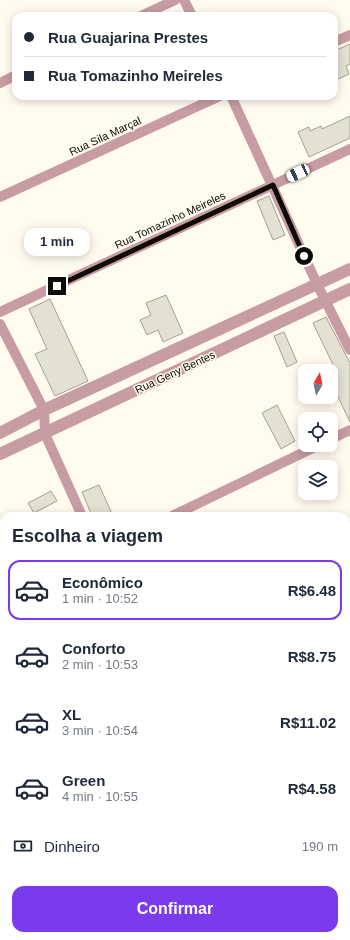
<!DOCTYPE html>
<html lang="pt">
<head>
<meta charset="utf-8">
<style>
	body { margin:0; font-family:Helvetica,sans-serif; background:#f6f6f7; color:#1f2937; height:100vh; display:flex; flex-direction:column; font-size:15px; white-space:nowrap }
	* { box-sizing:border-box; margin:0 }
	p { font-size:13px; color:#747a83 }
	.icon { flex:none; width:22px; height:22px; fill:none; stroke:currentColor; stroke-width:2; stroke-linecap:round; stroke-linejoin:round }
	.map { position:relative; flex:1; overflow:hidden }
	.side { position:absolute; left:0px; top:512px; width:350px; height:428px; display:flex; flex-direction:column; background:#fff; border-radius:12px 12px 0 0; box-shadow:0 2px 10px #0003 }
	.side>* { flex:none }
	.banner { position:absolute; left:12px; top:12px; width:326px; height:88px; border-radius:12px; box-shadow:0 2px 10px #0003; display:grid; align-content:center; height:88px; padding:0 12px; background:#fff }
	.needle { width:26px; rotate:9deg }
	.buttons { position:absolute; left:298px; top:364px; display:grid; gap:8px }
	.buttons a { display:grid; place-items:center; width:40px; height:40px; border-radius:8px; background:#fff; box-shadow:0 2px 10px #0003; font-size:20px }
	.end { position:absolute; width:18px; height:18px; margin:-9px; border:5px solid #0d0c07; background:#fff; box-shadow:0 0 0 2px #fff }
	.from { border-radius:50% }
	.bubble { position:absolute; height:28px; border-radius:12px; background:#fff; box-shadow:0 2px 10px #0003; font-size:13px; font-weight:800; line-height:28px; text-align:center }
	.car { position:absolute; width:12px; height:24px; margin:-12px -6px; border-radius:5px; box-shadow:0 0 3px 1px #0007; background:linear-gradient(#fff 24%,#345 0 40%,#fff 0 76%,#345 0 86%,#fff 0) }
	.banner b { display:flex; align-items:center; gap:14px; height:38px; font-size:15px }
	.banner b+b { border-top:1px solid #e0e1e3 }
	.banner i { width:10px; height:10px; background:#1f2937 }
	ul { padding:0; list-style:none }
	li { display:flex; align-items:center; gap:12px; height:60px; margin:0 8px 6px; padding:0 4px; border:2px solid transparent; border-radius:12px }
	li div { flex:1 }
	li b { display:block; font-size:15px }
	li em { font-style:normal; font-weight:800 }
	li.on { border-color:#7c3aed }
	li>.icon { width:36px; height:36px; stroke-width:1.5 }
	h2 { padding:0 12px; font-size:18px; line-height:48px }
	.pay { display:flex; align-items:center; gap:10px; height:44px; padding:0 12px; font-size:15px }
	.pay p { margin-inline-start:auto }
	.primary-button { display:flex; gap:8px; margin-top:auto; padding:8px 12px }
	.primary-button a { flex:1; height:46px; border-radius:12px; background:#7c3aed; color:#fff; font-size:16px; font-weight:800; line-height:46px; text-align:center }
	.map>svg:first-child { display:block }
	.building { fill:#e5e1d2; stroke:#a4a092 }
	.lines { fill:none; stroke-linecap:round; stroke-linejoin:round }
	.minor { stroke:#c79ca2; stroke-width:10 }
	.tertiary { stroke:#c79ca2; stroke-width:12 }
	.route { stroke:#0d0c07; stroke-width:5 }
	.labels { text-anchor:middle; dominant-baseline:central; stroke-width:3; stroke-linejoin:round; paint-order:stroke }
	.street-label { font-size:11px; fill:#0d0c07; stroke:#fffbef }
</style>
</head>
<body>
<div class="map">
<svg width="350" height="940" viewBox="0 0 350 940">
	<rect width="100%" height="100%" fill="#fffbef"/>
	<g class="building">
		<path d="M350 44V64L346 66 349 74 338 79 334 69V51Z"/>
		<path d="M350 116V138L309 157 298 132 309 127 310 131 321 126 322 129Z"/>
		<path d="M269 196 285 235 273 240 257 201Z"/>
		<path d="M166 295 183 333 163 342 158 330 147 335 140 320 151 315 146 303Z"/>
		<path d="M50 299 88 381 55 396 35 354 47 349 29 309Z"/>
		<path d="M326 317 350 363V422L331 382V371L335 369 313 323Z"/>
		<path d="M284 332 297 362 287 367 274 336Z"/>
		<path d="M277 405 295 441 281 449 262 413Z"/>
		<path d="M99 485 113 516H92L82 492Z"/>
		<path d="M51 491 57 501 34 513 28 503Z"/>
	</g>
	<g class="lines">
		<g class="minor">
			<path d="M184 0 192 16"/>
			<path d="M141 16 175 0"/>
			<path d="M334 42 350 35"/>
			<path d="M0 83 16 75"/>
			<path d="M231 96 317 284 350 350"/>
			<path d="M0 197 220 96"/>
			<path d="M0 312 350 149"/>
			<path d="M0 324 44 410 45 434 82 516"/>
			<path d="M331 439 350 430"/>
			<path d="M172 516 319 445"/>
			<path d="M346 573 350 571"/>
			<path d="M0 600 4 598"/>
			<path d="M346 712 350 710"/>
			<path d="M0 739 4 737"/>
			<path d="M346 866 350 864"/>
			<path d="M0 876 4 875"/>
			<path d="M278 936 280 940"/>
			<path d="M187 940 197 936"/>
		</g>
		<g class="tertiary">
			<path d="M0 433 44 410 350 269"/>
			<path d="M0 454 350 289"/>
		</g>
	</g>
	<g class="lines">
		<path class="route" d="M57 286 273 185 304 256"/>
	</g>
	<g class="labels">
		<g class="street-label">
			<text transform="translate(105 136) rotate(-25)">Rua Sila Marçal</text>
			<text transform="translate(170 220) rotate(-25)">Rua Tomazinho Meireles</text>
			<text transform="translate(175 372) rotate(-25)">Rua Geny Bentes</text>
		</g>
	</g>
</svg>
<div class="buttons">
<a><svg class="needle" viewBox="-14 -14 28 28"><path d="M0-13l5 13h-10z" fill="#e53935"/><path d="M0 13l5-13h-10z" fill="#747a83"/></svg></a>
<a><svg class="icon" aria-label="locate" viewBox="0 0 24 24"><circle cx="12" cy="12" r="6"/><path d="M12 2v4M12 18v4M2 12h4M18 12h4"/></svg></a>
<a><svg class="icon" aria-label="layers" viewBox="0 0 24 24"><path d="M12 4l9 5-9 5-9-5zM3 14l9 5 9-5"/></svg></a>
</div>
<i class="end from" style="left:304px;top:256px"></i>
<i class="end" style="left:57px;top:286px"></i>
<div class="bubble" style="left:24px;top:228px;width:66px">1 min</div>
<i class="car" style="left:298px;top:173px;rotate:245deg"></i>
<div class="banner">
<b><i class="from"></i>Rua Guajarina Prestes</b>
<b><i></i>Rua Tomazinho Meireles</b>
</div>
<section class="side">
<h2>Escolha a viagem</h2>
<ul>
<li class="on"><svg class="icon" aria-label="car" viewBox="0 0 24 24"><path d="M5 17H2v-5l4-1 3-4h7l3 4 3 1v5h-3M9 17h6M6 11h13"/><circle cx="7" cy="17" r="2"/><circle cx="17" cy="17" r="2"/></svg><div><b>Econômico</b><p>1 min · 10:52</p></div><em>R$6.48</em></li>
<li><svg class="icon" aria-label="car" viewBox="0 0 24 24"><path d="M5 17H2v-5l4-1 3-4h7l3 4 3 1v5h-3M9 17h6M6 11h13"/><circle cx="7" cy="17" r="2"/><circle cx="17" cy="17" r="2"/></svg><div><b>Conforto</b><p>2 min · 10:53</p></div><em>R$8.75</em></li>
<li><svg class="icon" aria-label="car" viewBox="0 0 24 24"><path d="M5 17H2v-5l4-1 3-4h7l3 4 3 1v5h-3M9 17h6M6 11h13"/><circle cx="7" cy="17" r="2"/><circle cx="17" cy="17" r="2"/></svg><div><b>XL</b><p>3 min · 10:54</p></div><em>R$11.02</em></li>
<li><svg class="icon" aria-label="car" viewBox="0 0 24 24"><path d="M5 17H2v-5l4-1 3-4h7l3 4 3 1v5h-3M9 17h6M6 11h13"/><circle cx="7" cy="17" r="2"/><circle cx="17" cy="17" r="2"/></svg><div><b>Green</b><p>4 min · 10:55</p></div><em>R$4.58</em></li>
</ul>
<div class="pay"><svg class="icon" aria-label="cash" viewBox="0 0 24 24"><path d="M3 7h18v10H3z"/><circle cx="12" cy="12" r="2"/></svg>Dinheiro<p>190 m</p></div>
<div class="primary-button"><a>Confirmar</a></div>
</section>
</div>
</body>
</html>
